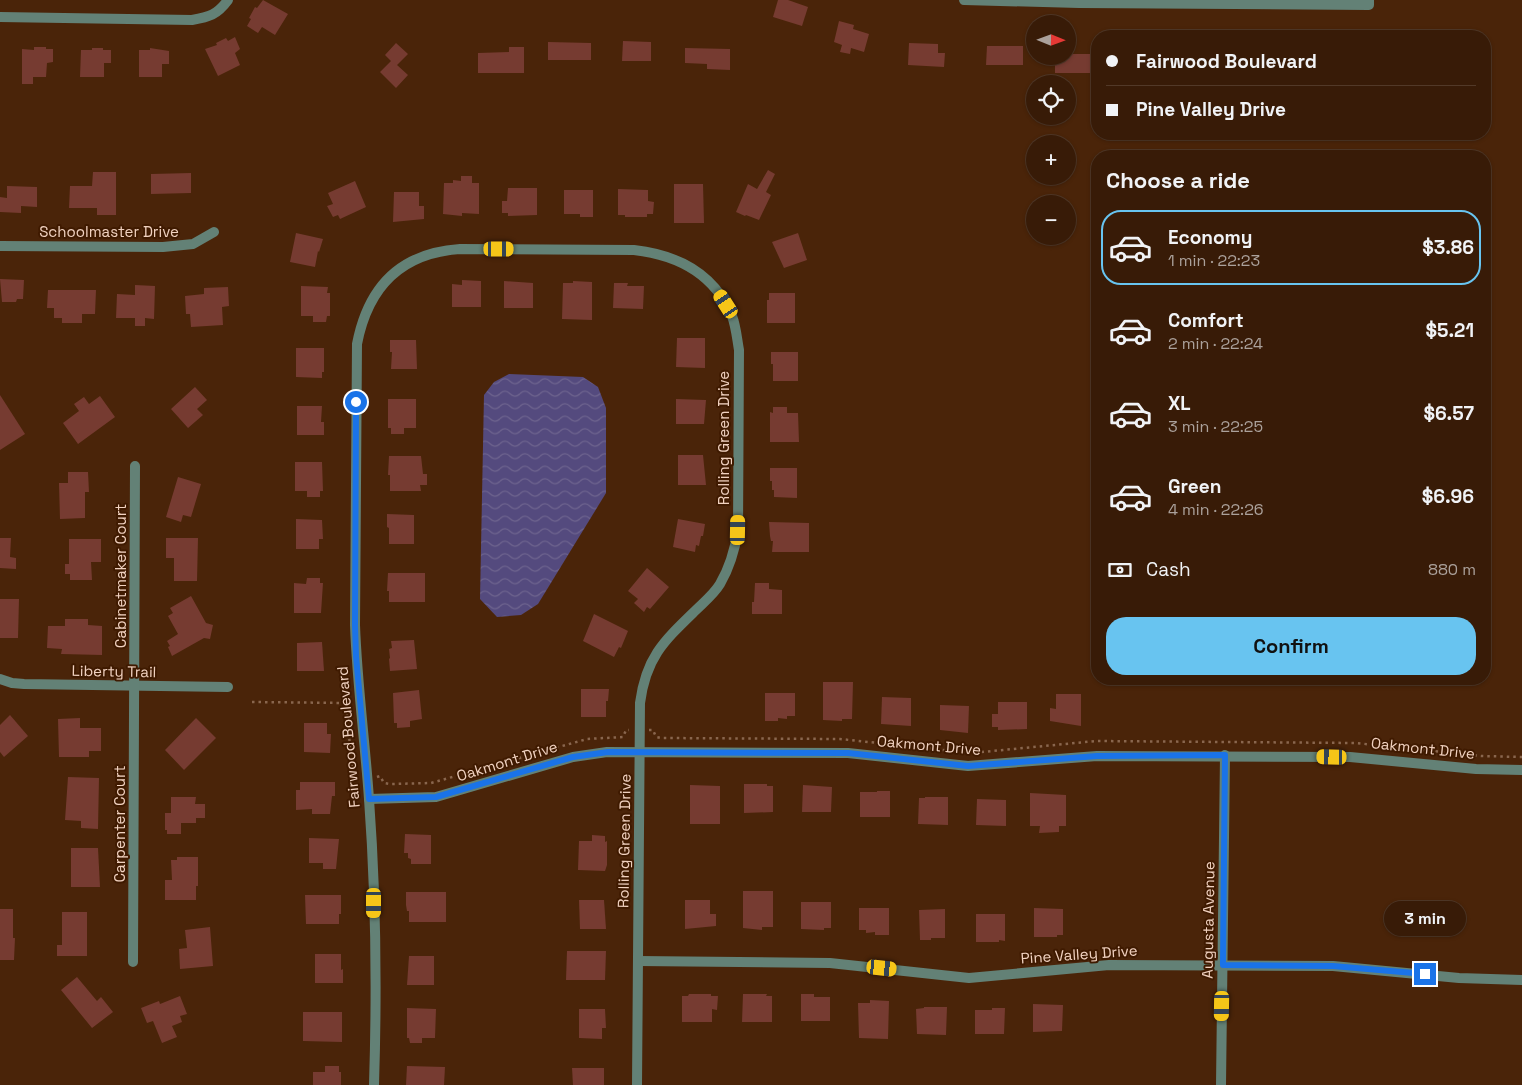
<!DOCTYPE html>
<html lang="en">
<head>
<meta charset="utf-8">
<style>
	body { margin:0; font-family:"Space Grotesk",sans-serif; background:#3f2411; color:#f1f3f6; height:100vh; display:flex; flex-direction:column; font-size:19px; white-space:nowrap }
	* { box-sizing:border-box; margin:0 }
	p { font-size:16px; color:#aba19b }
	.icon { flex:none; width:28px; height:28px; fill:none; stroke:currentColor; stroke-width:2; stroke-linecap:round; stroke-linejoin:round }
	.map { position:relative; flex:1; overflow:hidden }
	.details { position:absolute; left:1091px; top:150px; width:400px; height:535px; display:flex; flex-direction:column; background:#381b07; border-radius:20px; box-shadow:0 1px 4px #0004,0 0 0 1px #523928 }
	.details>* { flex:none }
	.banner { position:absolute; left:1091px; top:30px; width:400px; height:110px; border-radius:20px; box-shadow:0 1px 4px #0004,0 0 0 1px #523928; display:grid; align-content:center; height:110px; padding:0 15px; background:#381b07 }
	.needle { width:32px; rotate:91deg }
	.fabs { position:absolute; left:1026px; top:15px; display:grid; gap:10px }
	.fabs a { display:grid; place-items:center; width:50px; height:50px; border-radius:50%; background:#381b07; box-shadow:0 1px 4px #0004,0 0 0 1px #523928; font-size:25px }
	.end { position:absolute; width:22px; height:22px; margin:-11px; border:6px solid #1a73e8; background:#fff; box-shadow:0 0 0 2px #fff }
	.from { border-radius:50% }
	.bubble { position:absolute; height:35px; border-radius:18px; background:#381b07; box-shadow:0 1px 4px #0004,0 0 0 1px #523928; font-size:16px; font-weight:600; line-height:35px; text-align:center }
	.car { position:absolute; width:15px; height:30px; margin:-15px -8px; border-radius:6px; box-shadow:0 0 4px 1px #0007; background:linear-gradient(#f5c518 24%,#345 0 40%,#f5c518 0 76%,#345 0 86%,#f5c518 0) }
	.banner b { display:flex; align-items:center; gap:18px; height:48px; font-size:19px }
	.banner b+b { border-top:1px solid #523928 }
	.banner i { width:12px; height:12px; background:#f1f3f6 }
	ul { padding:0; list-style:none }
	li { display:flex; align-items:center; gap:15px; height:75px; margin:0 10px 8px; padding:0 5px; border:2px solid transparent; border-radius:20px }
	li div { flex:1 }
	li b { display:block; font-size:19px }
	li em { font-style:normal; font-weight:600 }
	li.on { border-color:#68c4f0 }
	li>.icon { width:45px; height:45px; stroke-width:1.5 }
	h2 { padding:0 15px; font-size:22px; line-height:60px }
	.pay { display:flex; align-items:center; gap:12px; height:55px; padding:0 15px; font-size:19px }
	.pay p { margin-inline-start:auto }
	.action { display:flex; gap:10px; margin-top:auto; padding:10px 15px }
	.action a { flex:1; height:58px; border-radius:20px; background:#68c4f0; color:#111; font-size:20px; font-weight:600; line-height:58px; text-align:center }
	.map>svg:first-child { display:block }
	.water { fill:url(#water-waves) }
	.building { fill:#763b31 }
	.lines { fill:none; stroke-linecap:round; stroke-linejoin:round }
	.path { stroke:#89664e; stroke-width:2.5; stroke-dasharray:2.5 4; stroke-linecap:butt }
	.street { stroke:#638176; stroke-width:10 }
	.route { stroke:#1a73e8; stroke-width:6 }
	.labels { text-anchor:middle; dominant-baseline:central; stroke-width:4; stroke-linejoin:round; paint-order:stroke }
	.street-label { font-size:15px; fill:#f1d2c0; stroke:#3f1a00 }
</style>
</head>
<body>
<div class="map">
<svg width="1522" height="1085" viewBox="0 0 1522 1085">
	<defs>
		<pattern id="water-waves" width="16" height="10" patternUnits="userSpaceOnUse" patternTransform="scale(1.25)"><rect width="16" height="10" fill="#544a7e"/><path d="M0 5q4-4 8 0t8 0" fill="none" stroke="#6d638e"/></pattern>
	</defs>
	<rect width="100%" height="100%" fill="#4a2409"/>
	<path class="water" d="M509 374 583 377 598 387 606 408V493L538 604 521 615 497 617 480 599 484 395 494 382Z"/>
	<g class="building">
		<path d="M263 0 288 14 275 35 262 27 258 33 247 26 251 19 249 18 255 7 257 8Z"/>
		<path d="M778 0H788L808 7 802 26 773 17Z"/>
		<path d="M839 21 854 25 853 29 869 34 864 52 851 48 850 54 840 52 842 45 834 42Z"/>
		<path d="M235 37 240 49 235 53 240 65 218 76 205 49 217 45 216 43 226 38 228 41Z"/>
		<path d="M623 41 651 42V61H622Z"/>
		<path d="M548 42 591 43V60H548Z"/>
		<path d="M396 43 408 54 397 65 408 75 396 88 380 72 391 61 385 55Z"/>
		<path d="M909 43 938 44V53H945L944 67 908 65Z"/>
		<path d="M987 46H1023V65H986Z"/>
		<path d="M34 47H46V49H53V62L47 63 46 77H33V84H22V49L34 50Z"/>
		<path d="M509 47H524V73H478V53L509 52Z"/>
		<path d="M92 48H103V50H111V63H104V77H80L81 50H92Z"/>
		<path d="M150 48 169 51V64H162V77H139V50H150Z"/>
		<path d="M685 48 730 49V70L707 69V64L685 63Z"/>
		<path d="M1068 54H1097V73H1055V56H1068Z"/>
		<path d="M768 170 775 174 766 192 771 195 759 220 746 215 745 216 736 212 748 184 757 189Z"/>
		<path d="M93 172H116V215H97V208H69L70 186H92Z"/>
		<path d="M191 173V193L151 194V174Z"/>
		<path d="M461 176H472V183H479V214L462 213V216L443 214 444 183H453V180L461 181Z"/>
		<path d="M355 181 366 207 340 219 338 215 333 217 327 206 333 204 328 193Z"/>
		<path d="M674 184H703L704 223H674Z"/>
		<path d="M7 186 37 187V207L21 206V213L0 212V197L7 198Z"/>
		<path d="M508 188H537V215L508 216V213H502V201H507Z"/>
		<path d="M618 189 648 190V201L654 202 653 214H647V217H625V215H618Z"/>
		<path d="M564 190H593V217H580V214H564Z"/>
		<path d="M394 192H419V206H424V219L393 222Z"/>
		<path d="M296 233 323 239 319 252 318 251 315 267 290 262Z"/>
		<path d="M798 233 807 260 784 268 772 242Z"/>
		<path d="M0 279 24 280 23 299H17L16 302H2Z"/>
		<path d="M462 280 481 281V307H452V284L462 285Z"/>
		<path d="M504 281 533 283V308H504Z"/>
		<path d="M573 281 592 282V320L562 319 563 283H573Z"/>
		<path d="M614 283H628L627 286H644L643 309 613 308Z"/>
		<path d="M135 285 155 286 154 319 145 318V326H135V318H116L117 294 135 295Z"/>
		<path d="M301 286 328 287 327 293H330V316H327L326 322H313V316H301Z"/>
		<path d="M228 287 229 306 222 307 223 325 191 327 190 314H186L185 296 204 294V288Z"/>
		<path d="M48 290H96L95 314H82V323H62V318H54V308H47Z"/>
		<path d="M769 293H795V323H767V300H769Z"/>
		<path d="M677 338H705V368L676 367Z"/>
		<path d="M390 340H416L417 369H391L392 352H390Z"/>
		<path d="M296 348H324V372H322V378L296 377Z"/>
		<path d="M771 352H798V381H773V364H771Z"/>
		<path d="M195 387 207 400 197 409 203 415 188 428 171 409Z"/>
		<path d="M0 395 25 434 0 450Z"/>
		<path d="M100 396 115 417 78 444 63 423 79 411 74 404 84 397 89 404Z"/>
		<path d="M388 399H416V428H404V434H391V428H388Z"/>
		<path d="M676 399 706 400 704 424H676Z"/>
		<path d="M297 406H322L321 422H324V435H297Z"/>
		<path d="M773 407H787V413H798L799 442H770V412L773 413Z"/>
		<path d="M678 455H703L706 485H678Z"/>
		<path d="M389 456H421L423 474H427V485H420L421 491H390V475H388Z"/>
		<path d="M295 462H322L323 491H320V497H307V491H295Z"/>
		<path d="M770 468H797V498L774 497V490H772V481H770Z"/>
		<path d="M68 472H88L89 492H85V518L60 519 59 483H68Z"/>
		<path d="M178 477 201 484 191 517 183 515 181 522 166 517Z"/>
		<path d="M387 514 414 515V544H389V528L387 527Z"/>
		<path d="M296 519 322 520 323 539H319V549H296Z"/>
		<path d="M678 519 705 524 703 536H701L699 546 696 545 695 552 673 547Z"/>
		<path d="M769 522 809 523V552H772L773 541H771L770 536Z"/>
		<path d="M0 538H11L10 557 16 558V569L0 568Z"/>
		<path d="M166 538H198L197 581H174V558H166Z"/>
		<path d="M69 539H101V562H91L92 580H70V574H65V564H69Z"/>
		<path d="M647 568 669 587 650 609 647 607 644 612 634 603 638 599 628 591Z"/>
		<path d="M388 573H425V602H389V591H387Z"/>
		<path d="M307 578H320V583H323L321 613H294V583L306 584Z"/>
		<path d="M755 583H769V589L782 590V614H752V602H754Z"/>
		<path d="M191 596 206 623 213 625 210 639 204 638 172 656 168 647 170 646 167 641 178 634 168 616 173 613 170 608Z"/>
		<path d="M0 599H19L18 638H0Z"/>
		<path d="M594 614 628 631 621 648 619 647 614 657 583 641Z"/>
		<path d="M65 619H88V625L102 626V655L61 654 62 649 47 648 48 626H65Z"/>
		<path d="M414 640 417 669 390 671 389 659 390 658 389 649 392 648 391 641Z"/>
		<path d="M322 642 324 671H297V643Z"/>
		<path d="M823 682H853L852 719H842V721L823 720Z"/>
		<path d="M581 689H609L608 701H606V717H581Z"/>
		<path d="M419 690 422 719 410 721V727L397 728V723H394L393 693Z"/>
		<path d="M765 693H795V716H787V719L778 718V721H765Z"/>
		<path d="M1056 694H1081V726L1050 721V708L1056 709Z"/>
		<path d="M882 697 911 698V726L881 724Z"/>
		<path d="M998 702H1027V729L998 730V727H992V714H998Z"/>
		<path d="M940 705 969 706 968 733 940 730Z"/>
		<path d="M10 715 28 736 4 757 0 752V725Z"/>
		<path d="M80 718V728H101V751H89V757H59L58 719Z"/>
		<path d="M196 718 216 738 184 770 165 750Z"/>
		<path d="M304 723H327V734H331L330 753 304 752Z"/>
		<path d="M68 777 99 778 98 829 81 828V821L65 820Z"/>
		<path d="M300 782H335V796H332L330 814H312V809L296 810V790H300Z"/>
		<path d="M744 784H767V786H773V812L744 813Z"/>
		<path d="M690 785 720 786V824H690Z"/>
		<path d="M803 785 832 787 831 812H802Z"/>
		<path d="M877 791H890V817H860V792H877Z"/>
		<path d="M1030 793 1066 795V826H1059V832L1039 833 1040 826H1030Z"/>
		<path d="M171 797H196L195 804H205V818H196V823H181V834H167V830H165V813H171Z"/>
		<path d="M925 797H948V825L918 824 919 798H925Z"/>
		<path d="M977 799 1006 800V826L976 825Z"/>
		<path d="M405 834 431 835V864H411V859L408 858V853H404Z"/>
		<path d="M592 835 605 836V842L607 841V865L605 871 578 870 579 841H592Z"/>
		<path d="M309 838 339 839 336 869H323V863H309Z"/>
		<path d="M71 848H98L100 887H71Z"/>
		<path d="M177 857H198V886H196V900H165V880H172L171 860H177Z"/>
		<path d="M743 891H773V927H762V930L743 928Z"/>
		<path d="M406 892H446V922H409V911H407L406 905Z"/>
		<path d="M305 895H341V914H339V924H306Z"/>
		<path d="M579 900H604L606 929H580Z"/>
		<path d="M685 900H710V914H716V926L685 929Z"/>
		<path d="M801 902H831V928H824V930L801 929Z"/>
		<path d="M859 908H889V935H875V932L866 933V930H859Z"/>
		<path d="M1034 908 1063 909V935H1057V937H1034Z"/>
		<path d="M0 909H13V938H15L14 960H0Z"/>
		<path d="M945 909V938H931V940H920L919 910Z"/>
		<path d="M62 912H87V956H57V945H62Z"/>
		<path d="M976 914H1005V941L999 940V942H976Z"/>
		<path d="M210 927 213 966 180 969 179 949 187 948 185 930Z"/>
		<path d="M567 951H606L605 980H566Z"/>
		<path d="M315 954H341V970L343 969V983H315Z"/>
		<path d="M409 956H434V985H407Z"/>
		<path d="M77 977 97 1001 101 997 113 1012 92 1028 61 990Z"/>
		<path d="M689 994H711V996H718L717 1010 712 1009V1022H682V996H688Z"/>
		<path d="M743 994H767L766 996H772V1022H742Z"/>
		<path d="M801 994H814V997H830V1021H801Z"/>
		<path d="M180 996 187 1014 180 1016 182 1022 172 1026 177 1037 162 1043 153 1021 147 1023 141 1008 159 1001 160 1004Z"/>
		<path d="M870 1000 889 1001 888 1039 859 1038 858 1003H870Z"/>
		<path d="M1033 1004 1063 1005 1062 1031 1033 1032Z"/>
		<path d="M924 1007H947L946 1035 917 1034 916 1009 924 1008Z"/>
		<path d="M407 1008 436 1009 435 1038H422V1043H410L409 1038H407Z"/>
		<path d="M992 1008H1005L1004 1034H975V1010H992Z"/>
		<path d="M579 1009H605L606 1028H602V1039L579 1038Z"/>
		<path d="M303 1012H342V1042L303 1041Z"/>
		<path d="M325 1066H339V1072H341V1085H313V1072H325Z"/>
		<path d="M407 1066 445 1067 444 1085H406Z"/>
		<path d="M572 1068H604V1085H573Z"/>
	</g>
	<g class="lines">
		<g class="path">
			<path d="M252 702 346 703 353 779 356 778"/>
			<path d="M649 730H653L656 737 661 738 840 739 972 753 1096 741 1356 743 1481 756 1522 757"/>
			<path d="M377 777 380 776 384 783 390 784 431 783 587 739 623 737 626 730H629"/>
		</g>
		<g class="street">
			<path d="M964 0 1079 3 1369 5V0"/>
			<path d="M0 17 192 20C209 17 217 15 228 0"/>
			<path d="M0 246 163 247 193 244 214 232"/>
			<path d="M0 679 12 683 24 684 228 687"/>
			<path d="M369 799 436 797 573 757 607 752 848 753 968 766 1097 756 1350 757 1476 769 1522 770"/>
			<path d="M638 961 830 963 969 978 1109 965 1333 966 1459 978 1522 980"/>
			<path d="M133 962 135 466"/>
			<path d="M374 1085C377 990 376 894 369 799 365 741 357 683 355 625L357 344C368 287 400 253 460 249L634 250C678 255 714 273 732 316 736 326 737 339 739 350L738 530C735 549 730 567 720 584 714 594 704 602 696 610 664 641 646 657 640 703L637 1085"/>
			<path d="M1221 1085 1225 755"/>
		</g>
	</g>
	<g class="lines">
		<path class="route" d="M356 402 355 625 356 656 369 799 436 797 573 757 608 752 848 753 968 766 1097 756 1225 755 1223 965 1333 966 1425 974"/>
	</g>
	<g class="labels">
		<g class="street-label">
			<text x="109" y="231">Schoolmaster Drive</text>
			<text transform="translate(723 438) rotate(-90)">Rolling Green Drive</text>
			<text transform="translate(120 576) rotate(-90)">Cabinetmaker Court</text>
			<text transform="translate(114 671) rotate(1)">Liberty Trail</text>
			<text transform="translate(348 737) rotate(-95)">Fairwood Boulevard</text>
			<text transform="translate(929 745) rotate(5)">Oakmont Drive</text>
			<text transform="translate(1423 748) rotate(6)">Oakmont Drive</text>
			<text transform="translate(507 761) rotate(-17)">Oakmont Drive</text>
			<text transform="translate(119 824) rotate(-90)">Carpenter Court</text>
			<text transform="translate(624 841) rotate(-89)">Rolling Green Drive</text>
			<text transform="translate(1208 920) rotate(-89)">Augusta Avenue</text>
			<text transform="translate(1079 954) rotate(-4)">Pine Valley Drive</text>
		</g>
	</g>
</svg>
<div class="fabs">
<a><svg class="needle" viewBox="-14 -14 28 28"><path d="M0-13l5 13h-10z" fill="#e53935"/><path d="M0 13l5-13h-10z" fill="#aba19b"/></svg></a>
<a><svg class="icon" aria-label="locate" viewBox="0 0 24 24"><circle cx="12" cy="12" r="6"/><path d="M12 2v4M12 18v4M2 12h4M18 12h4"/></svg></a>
<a>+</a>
<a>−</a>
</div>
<i class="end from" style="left:356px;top:402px"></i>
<i class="end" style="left:1425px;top:974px"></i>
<div class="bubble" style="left:1384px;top:901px;width:82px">3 min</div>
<i class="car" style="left:499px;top:249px;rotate:90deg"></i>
<i class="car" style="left:726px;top:304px;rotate:327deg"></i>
<i class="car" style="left:738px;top:530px;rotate:1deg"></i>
<i class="car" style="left:1332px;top:757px;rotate:271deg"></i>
<i class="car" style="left:374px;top:903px;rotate:180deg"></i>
<i class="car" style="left:882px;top:968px;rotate:96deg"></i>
<i class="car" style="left:1222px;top:1006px;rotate:181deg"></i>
<div class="banner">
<b><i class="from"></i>Fairwood Boulevard</b>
<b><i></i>Pine Valley Drive</b>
</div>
<section class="details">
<h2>Choose a ride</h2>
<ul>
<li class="on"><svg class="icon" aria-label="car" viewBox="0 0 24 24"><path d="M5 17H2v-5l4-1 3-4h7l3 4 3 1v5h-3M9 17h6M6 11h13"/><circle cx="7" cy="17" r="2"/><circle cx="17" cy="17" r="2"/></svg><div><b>Economy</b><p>1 min · 22:23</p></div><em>$3.86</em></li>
<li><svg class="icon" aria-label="car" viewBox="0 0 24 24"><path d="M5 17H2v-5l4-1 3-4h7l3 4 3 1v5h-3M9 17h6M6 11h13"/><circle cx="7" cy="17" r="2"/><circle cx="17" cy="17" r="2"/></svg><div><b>Comfort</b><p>2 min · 22:24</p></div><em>$5.21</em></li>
<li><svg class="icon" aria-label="car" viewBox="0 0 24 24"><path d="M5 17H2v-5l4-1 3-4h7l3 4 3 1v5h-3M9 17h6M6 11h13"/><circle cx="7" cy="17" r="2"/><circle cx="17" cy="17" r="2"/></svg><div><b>XL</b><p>3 min · 22:25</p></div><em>$6.57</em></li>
<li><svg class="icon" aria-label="car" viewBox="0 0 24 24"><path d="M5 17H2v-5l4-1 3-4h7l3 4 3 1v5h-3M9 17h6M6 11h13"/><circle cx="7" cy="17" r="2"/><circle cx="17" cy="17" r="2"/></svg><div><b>Green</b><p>4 min · 22:26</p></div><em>$6.96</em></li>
</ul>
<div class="pay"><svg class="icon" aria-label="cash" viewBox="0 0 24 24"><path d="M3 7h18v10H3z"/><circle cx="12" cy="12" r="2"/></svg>Cash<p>880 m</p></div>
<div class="action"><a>Confirm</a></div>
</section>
</div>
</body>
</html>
